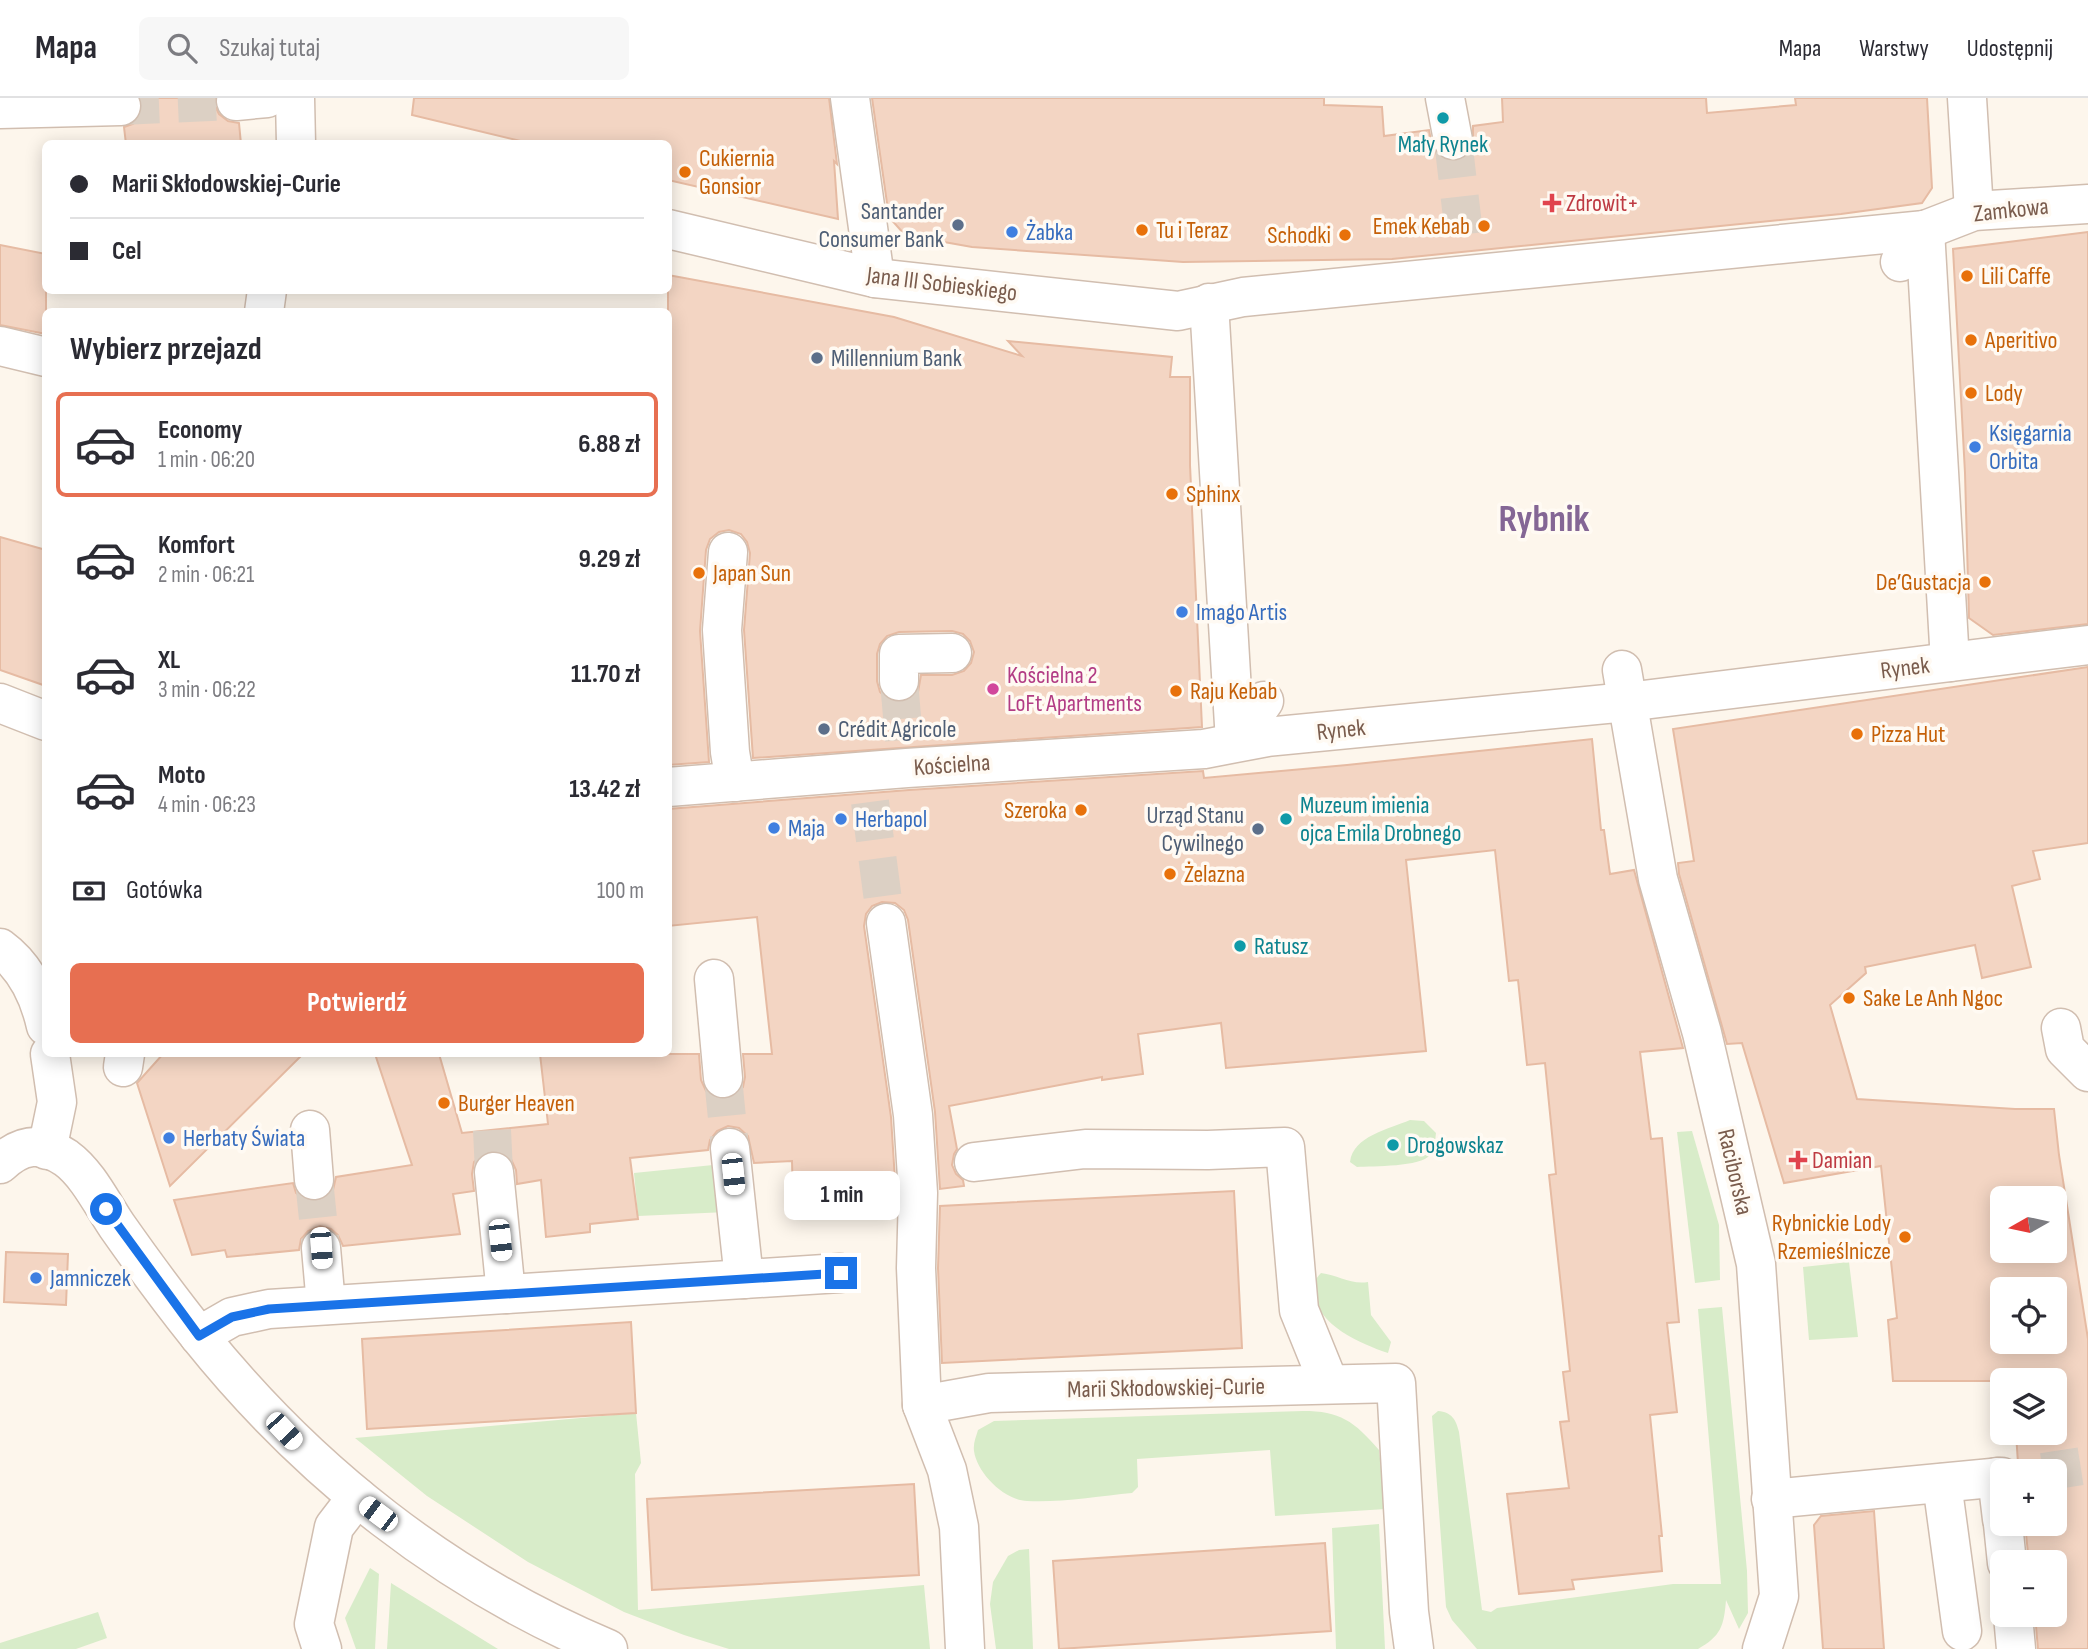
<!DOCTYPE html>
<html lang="pl">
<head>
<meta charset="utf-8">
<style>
	body { margin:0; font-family:"Sofia Sans Condensed",sans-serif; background:#f7f7f7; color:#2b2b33; height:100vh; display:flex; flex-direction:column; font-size:26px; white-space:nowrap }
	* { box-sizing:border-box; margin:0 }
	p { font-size:23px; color:#7c7c81 }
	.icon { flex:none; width:38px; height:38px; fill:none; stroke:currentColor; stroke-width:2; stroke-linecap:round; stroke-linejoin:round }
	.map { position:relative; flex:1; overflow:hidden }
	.sheet { position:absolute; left:42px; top:210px; width:630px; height:749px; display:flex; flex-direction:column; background:#fff; border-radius:10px; box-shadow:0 4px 18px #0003 }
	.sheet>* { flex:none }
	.banner { position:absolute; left:42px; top:42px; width:630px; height:154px; border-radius:10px; box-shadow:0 4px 18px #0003; display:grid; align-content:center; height:154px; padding:0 28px; background:#fff }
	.needle { width:46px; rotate:261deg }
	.tools { position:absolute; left:1990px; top:1088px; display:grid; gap:14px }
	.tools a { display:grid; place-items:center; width:77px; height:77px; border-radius:10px; background:#fff; box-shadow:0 4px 18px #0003; font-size:35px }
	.end { position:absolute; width:32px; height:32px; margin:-16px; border:9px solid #1a73e8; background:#fff; box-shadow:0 0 0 4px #fff }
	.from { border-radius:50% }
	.bubble { position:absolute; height:49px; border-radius:10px; background:#fff; box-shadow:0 4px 18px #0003; font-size:23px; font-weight:700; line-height:49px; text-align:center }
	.car { position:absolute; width:21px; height:42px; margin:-21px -10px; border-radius:9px; box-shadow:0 0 5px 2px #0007; background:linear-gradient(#fff 24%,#345 0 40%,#fff 0 76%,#345 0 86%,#fff 0) }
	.banner b { display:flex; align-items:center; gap:24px; height:66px; font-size:26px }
	.banner b+b { border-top:2px solid #e1e1e2 }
	.banner i { width:18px; height:18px; background:#2b2b33 }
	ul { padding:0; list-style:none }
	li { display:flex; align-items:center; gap:21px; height:105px; margin:0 14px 10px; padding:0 14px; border:4px solid transparent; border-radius:10px }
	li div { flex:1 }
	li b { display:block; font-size:26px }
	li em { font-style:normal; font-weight:700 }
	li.current { border-color:#e76f51 }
	li>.icon { width:63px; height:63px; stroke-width:1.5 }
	h2 { padding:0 28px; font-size:32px; line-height:84px }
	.pay { display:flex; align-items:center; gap:18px; height:77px; padding:0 28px; font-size:26px }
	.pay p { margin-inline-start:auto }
	.primary-button { display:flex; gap:14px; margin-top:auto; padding:14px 28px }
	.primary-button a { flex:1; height:80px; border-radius:10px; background:#e76f51; color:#fff; font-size:28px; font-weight:700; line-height:80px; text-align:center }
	header { display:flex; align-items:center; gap:42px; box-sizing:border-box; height:98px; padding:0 35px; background:#fff; border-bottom:2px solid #e1e1e2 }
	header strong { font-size:33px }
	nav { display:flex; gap:38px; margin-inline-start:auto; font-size:24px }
	.search { width:490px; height:63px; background:#f7f7f7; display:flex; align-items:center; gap:18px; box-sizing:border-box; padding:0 24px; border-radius:10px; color:#7c7c81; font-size:26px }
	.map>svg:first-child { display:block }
	.green { fill:#d8ecc9 }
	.building { fill:#f3d5c3; stroke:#e6bba3; stroke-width:2; fill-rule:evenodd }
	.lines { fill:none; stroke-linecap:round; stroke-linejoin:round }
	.minor-tunnel { stroke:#dcd0c4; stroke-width:38; stroke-dasharray:38 19; stroke-linecap:butt }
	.minor-casing { stroke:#d1beb0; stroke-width:41 }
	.minor { stroke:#fff; stroke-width:38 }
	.route { stroke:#1a73e8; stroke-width:9 }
	.culture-dot { fill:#0f9aa8; stroke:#fffaf3; stroke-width:2.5 }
	.food-dot { fill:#e8710a; stroke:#fffaf3; stroke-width:2.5 }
	.health-dot { fill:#e0444e; stroke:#fffaf3; stroke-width:2.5 }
	.service-dot { fill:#5c6f8a; stroke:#fffaf3; stroke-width:2.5 }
	.shop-dot { fill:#3f7fe0; stroke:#fffaf3; stroke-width:2.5 }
	.hotel-dot { fill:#d1479c; stroke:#fffaf3; stroke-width:2.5 }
	.labels { text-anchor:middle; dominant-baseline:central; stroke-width:7; stroke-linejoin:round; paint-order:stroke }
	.culture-label { font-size:24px; fill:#0d838f; stroke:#fffaf3; text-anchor:start }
	.food-label { font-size:24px; fill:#c56008; stroke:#fffaf3; text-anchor:start }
	.health-label { font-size:24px; fill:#be3a42; stroke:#fffaf3; text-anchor:start }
	.street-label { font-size:24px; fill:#7a5c4d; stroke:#fffaf3 }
	.service-label { font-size:24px; fill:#4e5e75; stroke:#fffaf3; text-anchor:end }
	.shop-label { font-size:24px; fill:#366cbe; stroke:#fffaf3; text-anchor:start }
	.hotel-label { font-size:24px; fill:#b23c85; stroke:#fffaf3; text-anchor:start }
	.town-label { font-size:38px; font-weight:bold; fill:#846695; stroke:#fffaf3 }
</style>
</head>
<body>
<header>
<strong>Mapa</strong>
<div class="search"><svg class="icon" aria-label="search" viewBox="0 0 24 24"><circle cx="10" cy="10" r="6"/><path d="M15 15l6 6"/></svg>Szukaj tutaj</div>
<nav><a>Mapa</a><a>Warstwy</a><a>Udostępnij</a></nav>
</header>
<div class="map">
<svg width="2088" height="1551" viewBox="0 0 2088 1551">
	<rect width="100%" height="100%" fill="#fdf6ec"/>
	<g class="green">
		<path d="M1410 1022 1424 1023 1436 1035C1435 1042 1435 1052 1430 1057 1421 1069 1373 1068 1357 1069L1350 1064C1353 1038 1389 1031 1410 1022Z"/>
		<path d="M1692 1033 1719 1127 1720 1182 1695 1185 1677 1034Z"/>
		<path d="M723 1066 727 1114 638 1118 634 1075Z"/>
		<path d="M1849 1164 1858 1239 1809 1242 1803 1169Z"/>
		<path d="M1321 1175C1338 1177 1351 1187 1368 1184L1371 1217 1391 1244 1388 1255C1361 1246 1317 1227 1314 1195 1313 1187 1315 1181 1321 1175Z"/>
		<path d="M1722 1209 1747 1473 1748 1515 1739 1531 1726 1502C1724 1528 1721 1538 1698 1551H1477L1452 1522 1446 1509 1432 1318 1438 1313C1452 1314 1456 1322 1459 1334L1482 1512 1491 1514 1497 1510 1673 1486H1721L1698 1211Z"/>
		<path d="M1303 1313C1340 1313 1354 1323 1379 1352L1386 1411 1275 1418 1270 1352 1137 1361 1138 1389 1132 1395C1100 1398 1058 1405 1027 1403 1004 1402 977 1375 974 1353 973 1345 976 1339 978 1332L994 1323Z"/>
		<path d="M636 1315 641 1365 635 1376 638 1512 924 1487 930 1551H729L684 1537 624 1514 528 1464 427 1398 355 1340Z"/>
		<path d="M1379 1426 1385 1551H1336L1332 1430Z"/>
		<path d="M1029 1451 1033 1551H996L990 1506 993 1484 1008 1458 1019 1452Z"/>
		<path d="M370 1470 379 1476 375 1551H356L345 1520Z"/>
		<path d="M391 1485 498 1551H387Z"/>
		<path d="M98 1514 107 1540 76 1551H0V1545Z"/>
	</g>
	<g class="building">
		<path d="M141 0H215L214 6 219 16 228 23 239 25 241 46H126L124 29 133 26 140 19 143 8Z"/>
		<path d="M414 0H829L837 66 834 63 838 121 668 82V46H533L412 17Z"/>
		<path d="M872 0H1324V7L1382 9 1384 38 1429 32 1432 47 1437 57 1445 62 1456 64 1467 59 1473 50V28L1503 24 1502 0H1706L1707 15 1796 7 1795 0H1927L1932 90 1922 105 1841 116 1392 161 1183 164 972 149 905 137 889 119Z"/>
		<path d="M2088 134V526L1993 537 1969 520 1965 375 1953 151Z"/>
		<path d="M0 147 46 156V236L0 227Z"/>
		<path d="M668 177 894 219 1022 258 1008 243 1172 259 1170 279H1190V367L1202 629 753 660 744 532 750 455 747 444 741 436 729 432 719 434 710 441 706 452 700 533 709 664 668 667ZM952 533 963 536 970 543 974 554 971 565 964 573 952 577H921L918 594 909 602 900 605 889 602 880 594 877 583V556L880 546 887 538 899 534Z"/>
		<path d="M0 439 46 452V588L0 572Z"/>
		<path d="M2088 569V745L2033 753 2040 781 2012 788 2031 869 1982 880 1975 847 1865 869 1866 875 1830 907 1857 1001 2015 1011H2054L2059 1057 2088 1241V1551H2038L2035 1517H2054V1465H2029L2025 1426H2054V1374H2023L2018 1365 2016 1335H2054V1283H1893L1888 1222 1897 1220 1881 1068 1784 1085 1742 945 1727 946 1679 776 1678 765 1694 763 1673 631ZM2002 1101H2054V1153H2002ZM2002 1192H2054V1244H2002Z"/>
		<path d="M1592 641 1601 732H1604L1610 776 1634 772 1683 950 1640 954 1651 1041 1662 1040 1679 1224 1667 1225 1677 1314 1650 1317 1662 1438H1659L1662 1473 1572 1482 1574 1491 1519 1496 1507 1396 1569 1390 1560 1324 1569 1323 1563 1274 1570 1273 1549 1077 1556 1076 1545 965 1527 967 1518 882 1509 883 1495 752 1406 762 1426 953 1226 970 1221 925 1138 936 1143 976 1102 982V979L949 1008 957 1051 954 1056 952 1067 956 1076 963 1082 964 1088 940 1091 935 1014 908 822 904 812 895 805 882 804 872 808 866 816 864 828 891 1019 896 1098 844 1107 843 1100 793 1102 792 1063 754 1065 748 1038 739 1030 728 1028 717 1033 710 1042 708 1052 630 1060 638 1121 590 1126V1134L546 1139 541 1082 517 1086 516 1072 511 1061 504 1054 493 1052 482 1056 474 1064 472 1076 474 1093 453 1096 460 1136 343 1148 338 1137 331 1131 320 1128 308 1133 301 1141 299 1152 227 1159 225 1152 192 1157 174 1102 293 1085 296 1095 304 1101 316 1104 327 1100 333 1092 336 1079 412 1067 375 956H439L462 1035 548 1026 540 956H699L701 982 706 993 713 999 724 1002 736 997 743 989 745 979 743 956H772L757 819 668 828V711L909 692 1203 673 1204 680 1347 667Z"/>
		<path d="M163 956H303L170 1088 137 985Z"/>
		<path d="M1234 1093 1242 1250 942 1265 938 1170 940 1108Z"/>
		<path d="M6 1154 68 1156 66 1207 4 1204Z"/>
		<path d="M631 1224 636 1315 367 1331 362 1241Z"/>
		<path d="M914 1386 919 1477 652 1492 647 1401Z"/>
		<path d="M1874 1413 1884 1551H1823L1814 1427 1821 1418Z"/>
		<path d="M1325 1445 1331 1533 1059 1551 1053 1463Z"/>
	</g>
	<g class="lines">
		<g class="minor-tunnel">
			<path d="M121 8 236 3"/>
			<path d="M1453 42 1466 153"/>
			<path d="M899 583 904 642"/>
			<path d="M870 704 886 825"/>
			<path d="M723 980 730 1050"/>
			<path d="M492 1032 494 1074"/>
			<path d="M314 1082 321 1150"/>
			<path d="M2043 1374 2088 1367"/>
		</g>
		<g class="minor-casing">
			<g id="minor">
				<path d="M295 0 296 46"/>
				<path d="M850 0 875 180"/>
				<path d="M1445 0 1453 42"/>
				<path d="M1967 0 1974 113"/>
				<path d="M236 3 267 0"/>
				<path d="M0 11 121 8"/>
				<path d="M668 131 875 180 1178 213 1243 199 1925 132"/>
				<path d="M1925 132 1950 564"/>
				<path d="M1900 164 1925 132 1974 113 2088 106"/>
				<path d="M1209 205 1235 644"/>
				<path d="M264 214 267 192"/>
				<path d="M0 248 46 259"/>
				<path d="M728 454 722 532 730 654 735 684"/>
				<path d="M1622 572 1658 781 1702 935 1756 1166 1779 1498 1762 1551"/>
				<path d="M899 583V556L952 555"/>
				<path d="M0 605 46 623"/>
				<path d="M1235 644 1264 603"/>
				<path d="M668 689 907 670 1204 651 1267 639 1627 604 2088 547"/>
				<path d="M886 825 913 1017 918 1095 916 1170 922 1307 947 1372 959 1429 965 1551"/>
				<path d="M0 850C26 869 39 897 46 928"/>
				<path d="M714 881 723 980"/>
				<path d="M2061 930 2065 951 2088 974"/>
				<path d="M123 969 125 956"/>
				<path d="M310 1032 314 1082"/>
				<path d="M730 1050 744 1181"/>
				<path d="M47 1052 57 1004 50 956"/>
				<path d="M974 1064 1085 1051 1208 1052 1285 1049 1299 1212 1329 1286"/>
				<path d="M0 1066C21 1046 41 1043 66 1060 88 1076 102 1106 117 1128 143 1165 171 1203 199 1238 308 1374 447 1484 608 1551"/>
				<path d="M494 1074 506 1196"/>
				<path d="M321 1150 326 1207"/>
				<path d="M199 1238 232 1219 269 1211 840 1175"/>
				<path d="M922 1307 989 1295 1396 1285 1409 1514 1414 1551"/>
				<path d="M1997 1379 2002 1421"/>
				<path d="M1942 1385 1962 1533"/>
				<path d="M1771 1401 2002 1379"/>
				<path d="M2003 1426 2007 1465"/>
				<path d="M2013 1517 2016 1551"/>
				<path d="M322 1551 314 1526 334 1429 357 1399"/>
			</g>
		</g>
		<use href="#minor" class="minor"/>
	</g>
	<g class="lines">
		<path class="route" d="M106 1111 199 1238 232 1219 269 1211 841 1175"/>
	</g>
	<g class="culture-dot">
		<circle cx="1443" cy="20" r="7"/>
		<circle cx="1286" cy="721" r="7"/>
		<circle cx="1240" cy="848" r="7"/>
		<circle cx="1393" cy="1047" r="7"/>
	</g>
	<g class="food-dot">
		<circle cx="685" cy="74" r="7"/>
		<circle cx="1484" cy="128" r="7"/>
		<circle cx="1142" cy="132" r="7"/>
		<circle cx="1345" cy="137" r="7"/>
		<circle cx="1967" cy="178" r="7"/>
		<circle cx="1971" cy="242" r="7"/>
		<circle cx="1971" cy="295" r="7"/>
		<circle cx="1172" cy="396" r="7"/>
		<circle cx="699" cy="475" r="7"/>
		<circle cx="1985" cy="484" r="7"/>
		<circle cx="1176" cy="593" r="7"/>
		<circle cx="1857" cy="636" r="7"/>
		<circle cx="1081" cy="712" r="7"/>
		<circle cx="1170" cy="776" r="7"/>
		<circle cx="1849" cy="900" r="7"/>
		<circle cx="444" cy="1005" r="7"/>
		<circle cx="1905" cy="1139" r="7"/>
	</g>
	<g class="health-dot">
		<path d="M1548.5 94.5h7v7h7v7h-7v7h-7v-7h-7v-7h7z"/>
		<path d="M1794.5 1051.5h7v7h7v7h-7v7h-7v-7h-7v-7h7z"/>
	</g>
	<g class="service-dot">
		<circle cx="958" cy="127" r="7"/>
		<circle cx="817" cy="260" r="7"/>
		<circle cx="824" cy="631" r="7"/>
		<circle cx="1258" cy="731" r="7"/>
	</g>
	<g class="shop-dot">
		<circle cx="1012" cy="134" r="7"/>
		<circle cx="1975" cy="349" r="7"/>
		<circle cx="1182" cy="514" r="7"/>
		<circle cx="841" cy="721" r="7"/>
		<circle cx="774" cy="730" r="7"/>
		<circle cx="169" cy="1040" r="7"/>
		<circle cx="36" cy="1180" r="7"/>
	</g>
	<circle class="hotel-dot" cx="993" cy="591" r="7"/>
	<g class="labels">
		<g class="culture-label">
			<text x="1443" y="46" text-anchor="middle">Mały Rynek</text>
			<text x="1300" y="707">Muzeum imienia<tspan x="1300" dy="28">ojca Emila Drobnego</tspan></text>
			<text x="1254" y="848">Ratusz</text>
			<text x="1407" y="1047">Drogowskaz</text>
		</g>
		<g class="food-label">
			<text x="699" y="60">Cukiernia<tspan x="699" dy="28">Gonsior</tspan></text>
			<text x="1470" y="128" text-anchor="end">Emek Kebab</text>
			<text x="1156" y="132">Tu i Teraz</text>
			<text x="1331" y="137" text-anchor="end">Schodki</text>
			<text x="1981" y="178">Lili Caffe</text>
			<text x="1985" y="242">Aperitivo</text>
			<text x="1985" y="295">Lody</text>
			<text x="1186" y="396">Sphinx</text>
			<text x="713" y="475">Japan Sun</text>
			<text x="1971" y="484" text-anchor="end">De’Gustacja</text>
			<text x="1190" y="593">Raju Kebab</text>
			<text x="1871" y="636">Pizza Hut</text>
			<text x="1067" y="712" text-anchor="end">Szeroka</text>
			<text x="1184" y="776">Żelazna</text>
			<text x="1863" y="900">Sake Le Anh Ngoc</text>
			<text x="458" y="1005">Burger Heaven</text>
			<text x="1891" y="1125" text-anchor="end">Rybnickie Lody<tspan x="1891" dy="28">Rzemieślnicze</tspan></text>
		</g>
		<g class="health-label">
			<text x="1566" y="105">Zdrowit+</text>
			<text x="1812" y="1062">Damian</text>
		</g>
		<g class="street-label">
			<text transform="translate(2011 112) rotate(-6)">Zamkowa</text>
			<text transform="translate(942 186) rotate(7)">Jana III Sobieskiego</text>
			<text transform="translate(1905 570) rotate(-7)">Rynek</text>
			<text transform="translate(1341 632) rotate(-6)">Rynek</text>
			<text transform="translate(952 667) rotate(-4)">Kościelna</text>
			<text transform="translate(1735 1074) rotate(77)">Raciborska</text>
			<text transform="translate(1166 1290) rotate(-1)">Marii Skłodowskiej-Curie</text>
		</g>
		<g class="service-label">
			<text x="944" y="113">Santander<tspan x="944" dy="28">Consumer Bank</tspan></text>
			<text x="831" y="260" text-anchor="start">Millennium Bank</text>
			<text x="838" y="631" text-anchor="start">Crédit Agricole</text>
			<text x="1244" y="717">Urząd Stanu<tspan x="1244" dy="28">Cywilnego</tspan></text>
		</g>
		<g class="shop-label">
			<text x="1026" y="134">Żabka</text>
			<text x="1989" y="335">Księgarnia<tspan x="1989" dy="28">Orbita</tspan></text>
			<text x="1196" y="514">Imago Artis</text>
			<text x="855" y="721">Herbapol</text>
			<text x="788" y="730">Maja</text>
			<text x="183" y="1040">Herbaty Świata</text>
			<text x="50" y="1180">Jamniczek</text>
		</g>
		<g class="hotel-label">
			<text x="1007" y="577">Kościelna 2<tspan x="1007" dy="28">LoFt Apartments</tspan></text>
		</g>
		<g class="town-label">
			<text x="1544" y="421">Rybnik</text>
		</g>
	</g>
</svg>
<div class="tools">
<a><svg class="needle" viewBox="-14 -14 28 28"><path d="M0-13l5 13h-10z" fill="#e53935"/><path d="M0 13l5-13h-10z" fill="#7c7c81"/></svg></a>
<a><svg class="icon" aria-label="locate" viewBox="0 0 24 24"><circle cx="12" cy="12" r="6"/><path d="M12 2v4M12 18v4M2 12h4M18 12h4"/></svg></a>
<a><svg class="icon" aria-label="layers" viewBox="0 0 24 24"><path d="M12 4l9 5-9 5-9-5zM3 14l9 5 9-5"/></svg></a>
<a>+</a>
<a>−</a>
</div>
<i class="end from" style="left:106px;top:1111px"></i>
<i class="end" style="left:841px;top:1175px"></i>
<div class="bubble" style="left:784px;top:1073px;width:116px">1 min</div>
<i class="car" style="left:733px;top:1076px;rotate:174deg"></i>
<i class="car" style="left:500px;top:1142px;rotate:174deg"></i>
<i class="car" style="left:321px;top:1150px;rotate:176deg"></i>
<i class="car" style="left:284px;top:1333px;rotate:137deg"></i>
<i class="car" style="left:378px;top:1416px;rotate:307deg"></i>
<div class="banner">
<b><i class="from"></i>Marii Skłodowskiej-Curie</b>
<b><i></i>Cel</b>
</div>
<section class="sheet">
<h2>Wybierz przejazd</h2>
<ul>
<li class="current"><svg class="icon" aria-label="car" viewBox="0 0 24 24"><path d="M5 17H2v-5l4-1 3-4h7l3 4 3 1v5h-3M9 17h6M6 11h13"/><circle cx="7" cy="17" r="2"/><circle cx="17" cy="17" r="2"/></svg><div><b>Economy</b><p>1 min · 06:20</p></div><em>6.88 zł</em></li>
<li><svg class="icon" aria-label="car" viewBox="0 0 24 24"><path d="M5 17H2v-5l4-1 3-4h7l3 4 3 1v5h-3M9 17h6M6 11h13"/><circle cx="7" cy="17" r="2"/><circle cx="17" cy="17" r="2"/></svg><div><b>Komfort</b><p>2 min · 06:21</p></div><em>9.29 zł</em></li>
<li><svg class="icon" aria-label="car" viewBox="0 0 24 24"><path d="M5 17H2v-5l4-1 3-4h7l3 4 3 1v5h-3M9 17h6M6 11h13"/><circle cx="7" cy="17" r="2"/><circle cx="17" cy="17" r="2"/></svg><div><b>XL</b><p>3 min · 06:22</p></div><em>11.70 zł</em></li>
<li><svg class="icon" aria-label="car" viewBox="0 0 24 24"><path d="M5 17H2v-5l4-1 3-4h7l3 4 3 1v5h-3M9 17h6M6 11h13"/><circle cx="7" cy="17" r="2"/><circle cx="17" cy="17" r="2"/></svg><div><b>Moto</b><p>4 min · 06:23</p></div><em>13.42 zł</em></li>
</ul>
<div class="pay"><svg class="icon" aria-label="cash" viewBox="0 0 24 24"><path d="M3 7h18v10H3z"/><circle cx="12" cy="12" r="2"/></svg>Gotówka<p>100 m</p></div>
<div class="primary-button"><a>Potwierdź</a></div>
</section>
</div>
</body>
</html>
